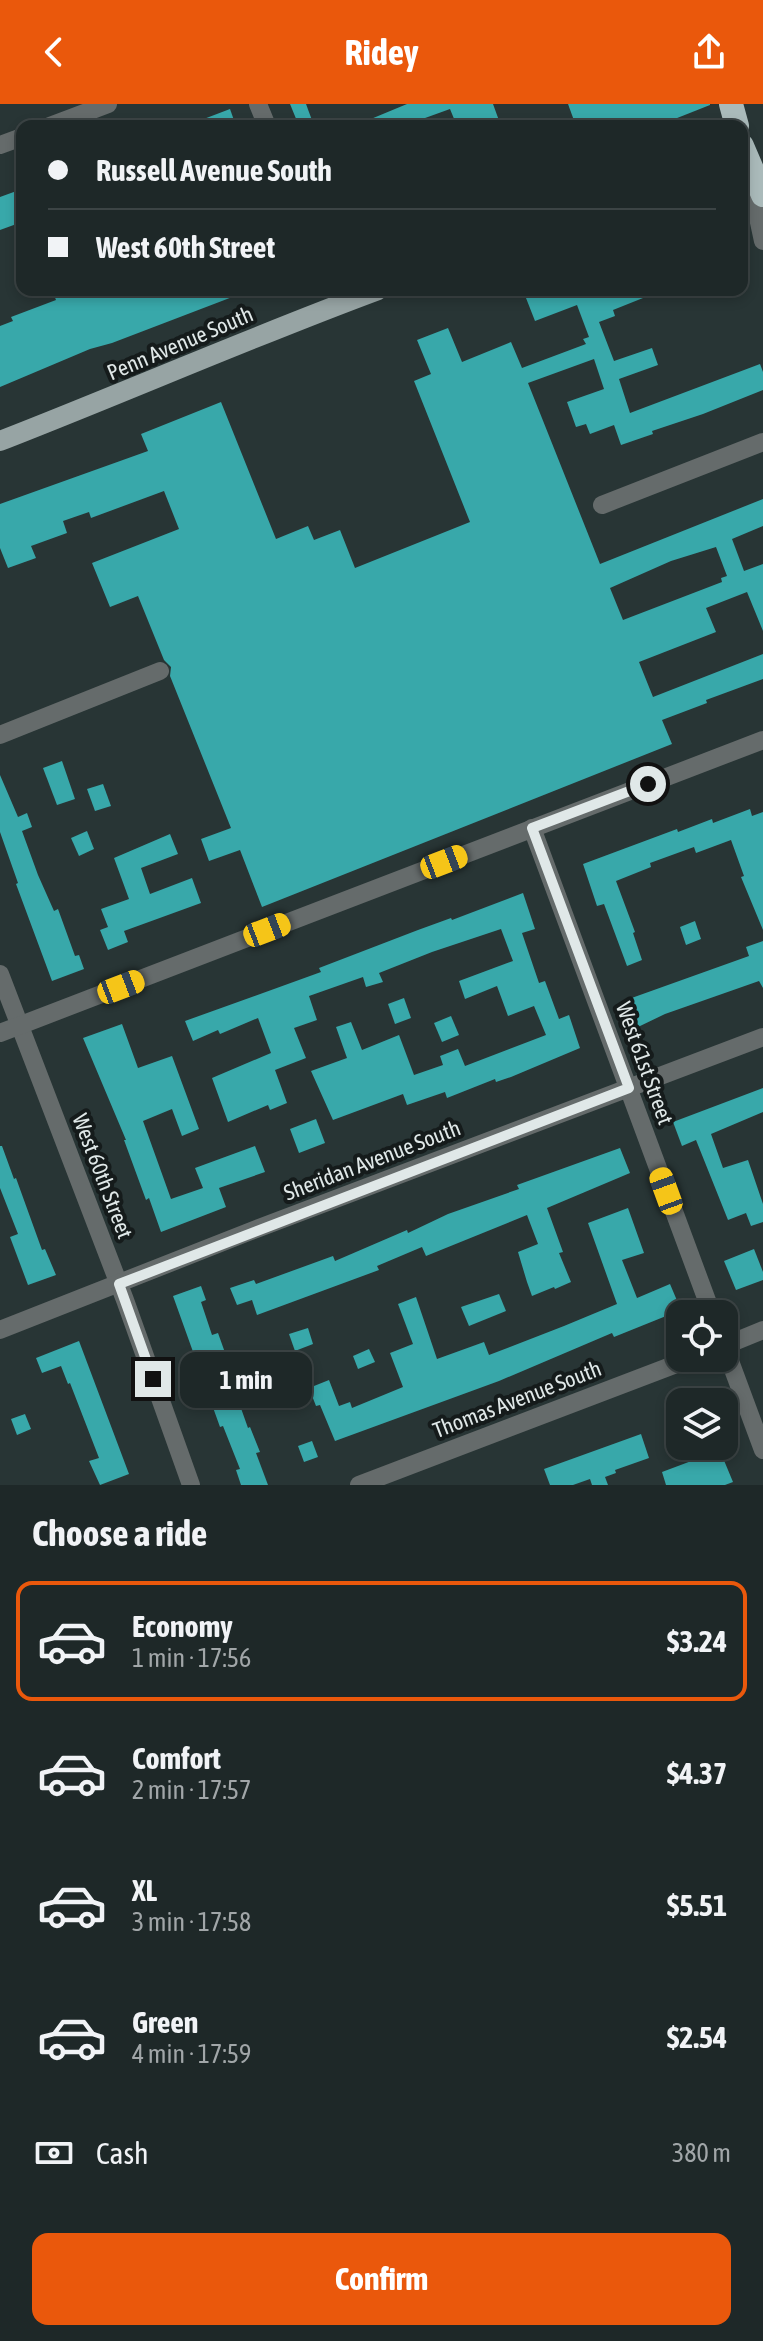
<!DOCTYPE html>
<html lang="en">
<head>
<meta charset="utf-8">
<style>
	body { margin:0; font-family:"Asap Condensed",sans-serif; background:#2b3434; color:#f1f3f6; height:100vh; display:flex; flex-direction:column; font-size:30px; white-space:nowrap }
	* { box-sizing:border-box; margin:0 }
	p { font-size:26px; color:#a1a6a8 }
	.icon { flex:none; width:44px; height:44px; fill:none; stroke:currentColor; stroke-width:2; stroke-linecap:round; stroke-linejoin:round }
	.map { position:relative; height:1381px; overflow:hidden }
	.details { display:flex; flex-direction:column; background:#1e2828; flex:1 }
	.details>* { flex:none }
	.hud { position:absolute; left:16px; top:16px; width:732px; height:176px; border-radius:16px; box-shadow:0 4px 12px #0003,0 0 0 2px #3c4445; display:grid; align-content:center; height:176px; padding:0 32px; background:#1e2828 }
	.tools { position:absolute; left:666px; top:1196px; display:grid; gap:16px }
	.tools a { display:grid; place-items:center; width:72px; height:72px; border-radius:16px; background:#1e2828; box-shadow:0 4px 12px #0003,0 0 0 2px #3c4445; font-size:40px }
	.end { position:absolute; width:36px; height:36px; margin:-18px; border:10px solid #e0e8e8; background:#111; box-shadow:0 0 0 4px #111 }
	.from { border-radius:50% }
	.bubble { position:absolute; height:56px; border-radius:16px; background:#1e2828; box-shadow:0 4px 12px #0003,0 0 0 2px #3c4445; font-size:26px; font-weight:700; line-height:56px; text-align:center }
	.car { position:absolute; width:24px; height:48px; margin:-24px -12px; border-radius:10px; box-shadow:0 0 6px 2px #0007; background:linear-gradient(#f5c518 24%,#345 0 40%,#f5c518 0 76%,#345 0 86%,#f5c518 0) }
	.hud b { display:flex; align-items:center; gap:28px; height:76px; font-size:30px }
	.hud b+b { border-top:2px solid #3c4445 }
	.hud i { width:20px; height:20px; background:#f1f3f6 }
	ul { padding:0; list-style:none }
	li { display:flex; align-items:center; gap:24px; height:120px; margin:0 16px 12px; padding:0 16px; border:4px solid transparent; border-radius:16px }
	li div { flex:1 }
	li b { display:block; font-size:30px }
	li em { font-style:normal; font-weight:700 }
	li.active { border-color:#ea580c }
	li>.icon { width:72px; height:72px; stroke-width:1.5 }
	h2 { padding:0 32px; font-size:36px; line-height:96px }
	.pay { display:flex; align-items:center; gap:20px; height:88px; padding:0 32px; font-size:30px }
	.pay p { margin-inline-start:auto }
	.action { display:flex; gap:16px; margin-top:auto; padding:16px 32px }
	.action a { flex:1; height:92px; border-radius:16px; background:#ea580c; color:#fff; font-size:32px; font-weight:700; line-height:92px; text-align:center }
	header { display:flex; justify-content:space-between; align-items:center; height:104px; padding:0 32px; background:#ea580c; color:#fff; font-size:36px; font-weight:700 }
	.map>svg:first-child { display:block }
	.building { fill:#38a8aa; fill-rule:evenodd }
	.lines { fill:none; stroke-linecap:round; stroke-linejoin:round }
	.minor { stroke:#656b6b; stroke-width:18 }
	.major { stroke:#97a4a4; stroke-width:20 }
	.highway { stroke:#aababa; stroke-width:24 }
	.route { stroke:#e0e8e8; stroke-width:10 }
	.labels { text-anchor:middle; dominant-baseline:central; stroke-width:8; stroke-linejoin:round; paint-order:stroke }
	.street-label { font-size:22px; fill:#e0e8e8; stroke:#151b1b }
</style>
</head>
<body>
<header><svg class="icon" aria-label="back" viewBox="0 0 24 24"><path d="M15 5l-7 7 7 7"/></svg>Ridey<svg class="icon" aria-label="share" viewBox="0 0 24 24"><path d="M12 15V3M7 8l5-5 5 5M5 13v7h14v-7"/></svg></header>
<div class="map">
<svg width="763" height="1381" viewBox="0 0 763 1381">
	<rect width="100%" height="100%" fill="#283535"/>
	<g class="building">
		<path d="M290 0H306L313 19 299 22Z"/>
		<path d="M407 0H493L501 22H457L450 5 403 22H354Z"/>
		<path d="M568 0H710V1L657 22H576Z"/>
		<path d="M230 5 236 22H188V21Z"/>
		<path d="M22 85V118L0 126V93Z"/>
		<path d="M52 186H248V187L112 239 90 245 0 283V222L13 217 11 213 56 196Z"/>
		<path d="M546 186H663L613 206 615 212 599 218 614 257 652 244 658 261 619 275 630 309 760 260 763 268V286L703 310 652 327 653 330 621 341 614 321 590 330 586 320 576 323 567 298 604 285 594 255 528 279 600 460 763 395V422L732 435 744 467 763 460V527L747 488 706 504 716 528 639 558 653 593 763 550V575L706 596 707 599 662 616 672 640 262 803 240 746 209 757 201 735 231 724 170 572 171 563 164 556 138 492 110 503 92 459 179 425 164 387 91 414 89 408 63 417 67 429 31 442 36 454 8 464 0 444V400L148 347 141 330 221 298 276 435 308 422 314 436 340 426 355 464 470 418 414 277 431 270 417 236 448 224 462 258 511 238 522 264 586 240 583 235 589 233 577 201 535 217 526 194ZM716 443 727 472 721 474 722 478 623 516 610 484 671 457Z"/>
		<path d="M62 657 75 695 57 701 43 664Z"/>
		<path d="M0 671 18 713 27 709 32 723 22 727 38 771 54 807 58 805 75 852 79 851 84 865 52 877 16 780 18 779 0 728Z"/>
		<path d="M103 680 111 702 95 707 87 685Z"/>
		<path d="M750 705 752 712 763 708V826L741 773 744 772 731 736 696 749 694 743 650 759 651 763 616 777 635 828 633 829 642 856 627 862 604 800 597 802 583 760 677 725 678 728 712 715 713 719Z"/>
		<path d="M87 727 94 745 79 752 71 734Z"/>
		<path d="M170 730 178 750 141 764 150 790 192 774 201 799 124 827 128 838 108 846 100 826 108 823 101 805 129 795 114 754Z"/>
		<path d="M523 789 535 825 522 829 539 879 545 877 559 915 569 911 580 944 511 973 496 978 495 975 447 994 445 988 407 1001 403 990 333 1016 311 967 347 954 336 923 351 918 362 946 399 931 414 971 443 961 440 952 458 945 465 962 546 931 534 902 508 912 497 882 465 895 459 877 513 857 501 825 432 848 379 869 383 878 366 883 363 873 309 892 317 916 294 924 306 954 275 966 287 999 270 1006 268 1001 228 1018 212 974 271 949 258 914 220 930 218 926 193 937 185 917 321 868 319 864 418 826 451 814 452 816Z"/>
		<path d="M695 817 701 835 686 841 680 823Z"/>
		<path d="M763 837V884L759 877 665 910 638 923 626 896 749 852 746 843Z"/>
		<path d="M404 894 411 914 395 920 388 900Z"/>
		<path d="M451 912 459 931 442 938 434 919Z"/>
		<path d="M122 920 138 964 172 952 199 1025 182 1032 172 1005 143 1017 171 1095 203 1084 195 1064 255 1042 265 1068 219 1084 226 1103 161 1128 149 1094 146 1096 124 1036H126L83 934Z"/>
		<path d="M763 984V1008L711 1030 723 1064 748 1056 763 1100V1118L751 1122 746 1109 728 1116 696 1036 682 1042 673 1018Z"/>
		<path d="M316 1015 325 1039 299 1049 290 1025Z"/>
		<path d="M0 1042H2L14 1075 16 1074 42 1146 45 1145 56 1171 28 1181 10 1133 18 1130 0 1084Z"/>
		<path d="M620 1044 630 1069 547 1104 563 1148 559 1149 571 1178 555 1185 554 1183 532 1192 527 1178 518 1148 538 1140 527 1111 426 1152 422 1143 377 1162 379 1166 257 1211 252 1196 237 1201 230 1184 254 1176 256 1180 333 1152 335 1157 407 1126 408 1129 448 1110 519 1085 517 1081Z"/>
		<path d="M628 1104 644 1149 622 1156 637 1194 670 1180 681 1206 614 1233 612 1229 499 1277 335 1337 320 1301 316 1302 309 1284 329 1276 339 1302 350 1298 352 1304 403 1283 390 1249 413 1240 398 1200 416 1193 437 1255 484 1238 489 1251 564 1222 617 1200 588 1119Z"/>
		<path d="M754 1145 763 1168V1176L736 1186 724 1157Z"/>
		<path d="M201 1182 206 1196 201 1198 212 1231 218 1229 228 1257 234 1254 241 1272 231 1276 248 1324 250 1323 260 1348 256 1349 268 1381H241L236 1366 240 1365 223 1322 220 1323 173 1192Z"/>
		<path d="M499 1190 506 1207 469 1222 461 1203Z"/>
		<path d="M308 1224 313 1240 295 1247 289 1230Z"/>
		<path d="M79 1237 129 1370 100 1381 89 1357 99 1354 70 1279 68 1280 61 1262 42 1269 36 1254Z"/>
		<path d="M369 1245 375 1258 358 1265 353 1252Z"/>
		<path d="M287 1264 294 1283 281 1288 274 1269Z"/>
		<path d="M25 1310 31 1325 17 1331 11 1315Z"/>
		<path d="M641 1330 649 1354 615 1366 616 1369 605 1373 608 1381H592L590 1375 573 1381H550L544 1365Z"/>
		<path d="M312 1337 318 1353 304 1358 298 1342Z"/>
		<path d="M698 1342H718L733 1378 725 1381H666L662 1368 702 1353Z"/>
	</g>
	<g class="lines">
		<g class="minor">
			<path d="M258 0 267 22"/>
			<path d="M50 22 108 0"/>
			<path d="M0 41 22 33"/>
			<path d="M750 76 763 137"/>
			<path d="M602 401 763 338"/>
			<path d="M0 631 160 567"/>
			<path d="M532 724 712 1210"/>
			<path d="M0 870 125 1196 191 1381"/>
			<path d="M0 929 763 636"/>
			<path d="M0 1226 246 1129 763 933"/>
			<path d="M724 1241 763 1346"/>
			<path d="M724 1242 763 1226"/>
			<path d="M359 1381 692 1254"/>
		</g>
		<path class="major" d="M0 337C126 288 251 233 378 186"/>
		<g class="highway">
			<path d="M731 0 737 22"/>
			<path d="M742 42 763 91"/>
		</g>
	</g>
	<g class="lines">
		<path class="route" d="M153 1275 119 1180 629 984 532 724 648 680"/>
	</g>
	<g class="labels">
		<g class="street-label">
			<text transform="translate(180 239) rotate(-23)">Penn Avenue South</text>
			<text transform="translate(645 959) rotate(70)">West 61st Street</text>
			<text transform="translate(372 1056) rotate(-21)">Sheridan Avenue South</text>
			<text transform="translate(103 1072) rotate(69)">West 60th Street</text>
			<text transform="translate(517 1295) rotate(-21)">Thomas Avenue South</text>
		</g>
	</g>
</svg>
<div class="tools">
<a><svg class="icon" aria-label="locate" viewBox="0 0 24 24"><circle cx="12" cy="12" r="6"/><path d="M12 2v4M12 18v4M2 12h4M18 12h4"/></svg></a>
<a><svg class="icon" aria-label="layers" viewBox="0 0 24 24"><path d="M12 4l9 5-9 5-9-5zM3 14l9 5 9-5"/></svg></a>
</div>
<i class="end from" style="left:648px;top:680px"></i>
<i class="end" style="left:153px;top:1275px"></i>
<div class="bubble" style="left:180px;top:1248px;width:132px">1 min</div>
<i class="car" style="left:444px;top:758px;rotate:69deg"></i>
<i class="car" style="left:267px;top:826px;rotate:69deg"></i>
<i class="car" style="left:121px;top:883px;rotate:69deg"></i>
<i class="car" style="left:666px;top:1087px;rotate:340deg"></i>
<div class="hud">
<b><i class="from"></i>Russell Avenue South</b>
<b><i></i>West 60th Street</b>
</div>
</div>
<section class="details">
<h2>Choose a ride</h2>
<ul>
<li class="active"><svg class="icon" aria-label="car" viewBox="0 0 24 24"><path d="M5 17H2v-5l4-1 3-4h7l3 4 3 1v5h-3M9 17h6M6 11h13"/><circle cx="7" cy="17" r="2"/><circle cx="17" cy="17" r="2"/></svg><div><b>Economy</b><p>1 min · 17:56</p></div><em>$3.24</em></li>
<li><svg class="icon" aria-label="car" viewBox="0 0 24 24"><path d="M5 17H2v-5l4-1 3-4h7l3 4 3 1v5h-3M9 17h6M6 11h13"/><circle cx="7" cy="17" r="2"/><circle cx="17" cy="17" r="2"/></svg><div><b>Comfort</b><p>2 min · 17:57</p></div><em>$4.37</em></li>
<li><svg class="icon" aria-label="car" viewBox="0 0 24 24"><path d="M5 17H2v-5l4-1 3-4h7l3 4 3 1v5h-3M9 17h6M6 11h13"/><circle cx="7" cy="17" r="2"/><circle cx="17" cy="17" r="2"/></svg><div><b>XL</b><p>3 min · 17:58</p></div><em>$5.51</em></li>
<li><svg class="icon" aria-label="car" viewBox="0 0 24 24"><path d="M5 17H2v-5l4-1 3-4h7l3 4 3 1v5h-3M9 17h6M6 11h13"/><circle cx="7" cy="17" r="2"/><circle cx="17" cy="17" r="2"/></svg><div><b>Green</b><p>4 min · 17:59</p></div><em>$2.54</em></li>
</ul>
<div class="pay"><svg class="icon" aria-label="cash" viewBox="0 0 24 24"><path d="M3 7h18v10H3z"/><circle cx="12" cy="12" r="2"/></svg>Cash<p>380 m</p></div>
<div class="action"><a>Confirm</a></div>
</section>
</body>
</html>
